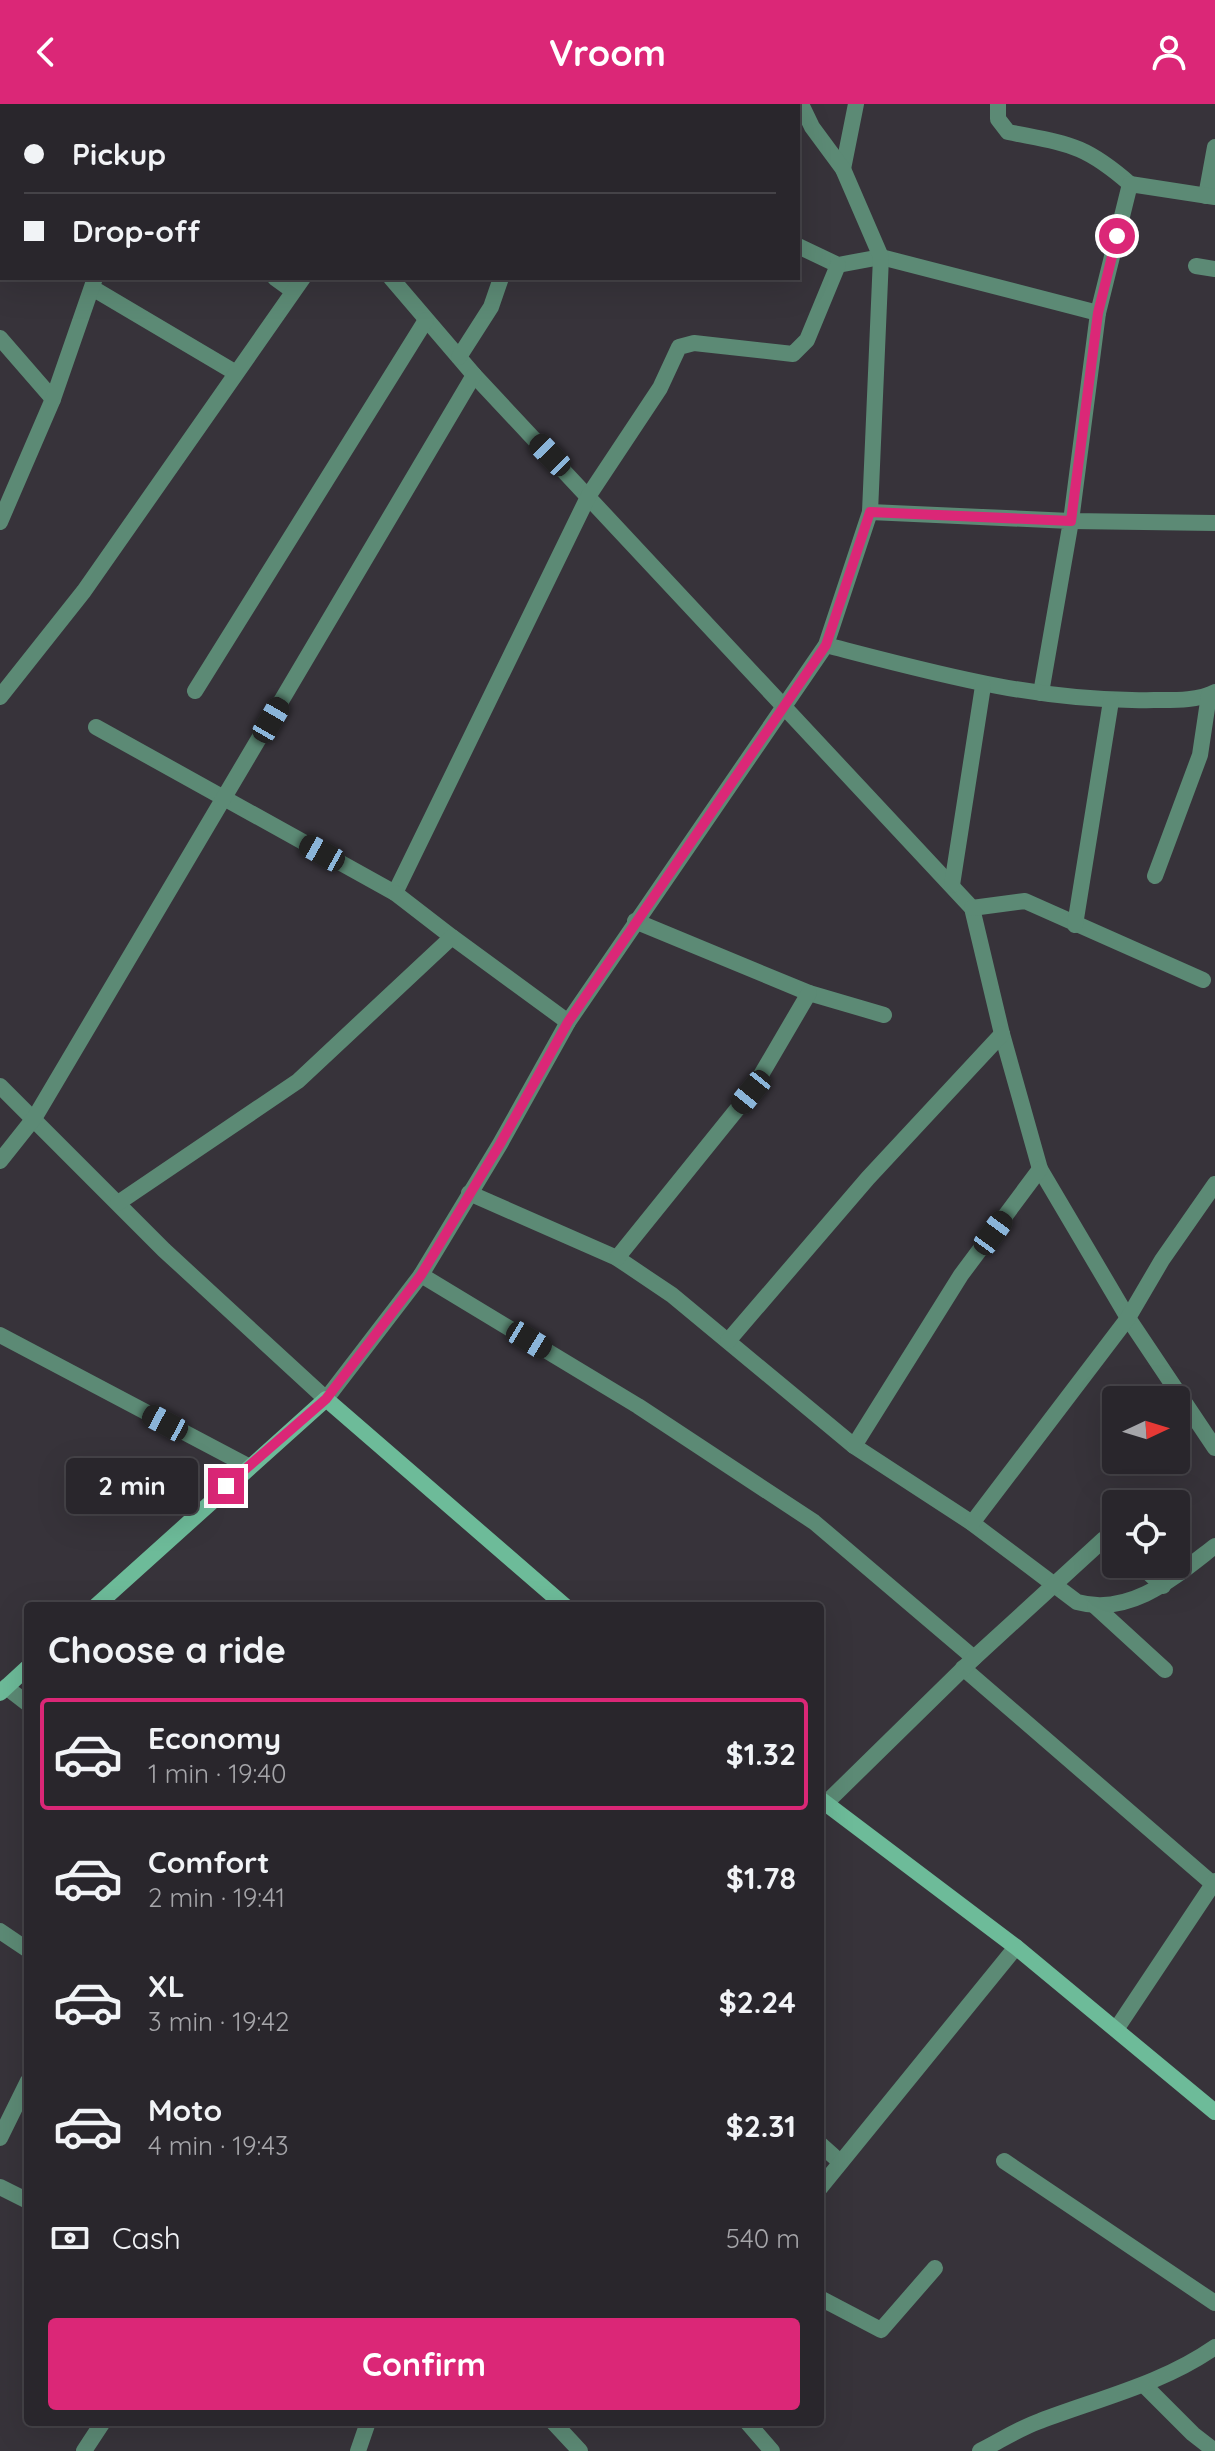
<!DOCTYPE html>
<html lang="en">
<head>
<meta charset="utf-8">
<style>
	body { margin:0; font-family:Quicksand,sans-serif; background:#353238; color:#f1f3f6; height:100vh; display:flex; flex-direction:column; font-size:30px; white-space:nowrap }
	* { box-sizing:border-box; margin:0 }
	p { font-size:26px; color:#a5a5a9 }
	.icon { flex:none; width:44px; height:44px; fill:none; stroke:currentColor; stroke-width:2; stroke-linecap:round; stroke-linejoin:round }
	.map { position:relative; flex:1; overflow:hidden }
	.side { position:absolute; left:24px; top:1498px; width:800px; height:824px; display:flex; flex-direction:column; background:#29262c; border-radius:8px; box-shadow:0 8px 32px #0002,0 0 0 2px #454348 }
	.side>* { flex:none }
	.banner { position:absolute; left:0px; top:0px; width:800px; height:176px; box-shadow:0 8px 32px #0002,0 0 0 2px #454348; display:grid; align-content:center; height:176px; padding:0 24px; background:#29262c }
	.needle { width:52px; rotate:86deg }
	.buttons { position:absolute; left:1102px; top:1282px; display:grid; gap:16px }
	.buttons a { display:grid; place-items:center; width:88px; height:88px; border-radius:8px; background:#29262c; box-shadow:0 8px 32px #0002,0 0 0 2px #454348; font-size:40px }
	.end { position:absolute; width:36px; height:36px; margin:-18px; border:10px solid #db2777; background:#fff; box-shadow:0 0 0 4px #fff }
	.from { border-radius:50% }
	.bubble { position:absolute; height:56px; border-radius:8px; background:#29262c; box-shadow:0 8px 32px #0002,0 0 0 2px #454348; font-size:26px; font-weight:800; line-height:56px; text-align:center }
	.car { position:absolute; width:24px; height:48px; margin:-24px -12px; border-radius:10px; box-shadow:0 0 6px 2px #0007; background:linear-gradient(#222 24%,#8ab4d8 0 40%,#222 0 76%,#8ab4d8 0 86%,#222 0) }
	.banner b { display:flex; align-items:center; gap:28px; height:76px; font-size:30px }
	.banner b+b { border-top:2px solid #454348 }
	.banner i { width:20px; height:20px; background:#f1f3f6 }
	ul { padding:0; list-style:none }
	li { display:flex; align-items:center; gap:24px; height:112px; margin:0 16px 12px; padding:0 8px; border:4px solid transparent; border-radius:8px }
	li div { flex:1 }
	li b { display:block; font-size:30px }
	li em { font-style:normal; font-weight:800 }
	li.active { border-color:#db2777 }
	li>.icon { width:72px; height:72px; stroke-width:1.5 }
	h2 { padding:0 24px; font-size:36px; line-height:96px }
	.pay { display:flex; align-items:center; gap:20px; height:88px; padding:0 24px; font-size:30px }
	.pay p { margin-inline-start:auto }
	.primary-button { display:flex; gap:16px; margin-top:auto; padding:16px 24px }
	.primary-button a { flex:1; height:92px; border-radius:8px; background:#db2777; color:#fff; font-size:32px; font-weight:800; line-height:92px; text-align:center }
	header { display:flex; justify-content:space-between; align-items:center; height:104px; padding:0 24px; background:#db2777; color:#fff; font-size:36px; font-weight:800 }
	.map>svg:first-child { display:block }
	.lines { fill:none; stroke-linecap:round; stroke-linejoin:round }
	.street { stroke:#5c8a75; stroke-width:16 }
	.secondary { stroke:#6dbb99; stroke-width:16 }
	.route { stroke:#db2777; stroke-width:10 }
</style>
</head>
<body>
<header><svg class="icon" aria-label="back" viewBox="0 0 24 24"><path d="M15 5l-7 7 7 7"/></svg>Vroom<svg class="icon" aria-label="person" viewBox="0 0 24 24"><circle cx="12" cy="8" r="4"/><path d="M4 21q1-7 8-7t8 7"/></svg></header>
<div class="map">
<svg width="1215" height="2347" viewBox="0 0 1215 2347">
	<rect width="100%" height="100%" fill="#37333a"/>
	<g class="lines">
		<g class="street">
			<path d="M236 0 238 2"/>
			<path d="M998 0V15L1008 28C1067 40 1083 39 1130 80"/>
			<path d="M16 2 18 0"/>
			<path d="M0 24 2 21"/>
			<path d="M0 57H2"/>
			<path d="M843 65 856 0"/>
			<path d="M1206 92 1215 43"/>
			<path d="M798 142 838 161 881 153 1098 209 1071 417 1215 419"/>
			<path d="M1196 162 1215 165"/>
			<path d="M275 174 293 187"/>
			<path d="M391 174 474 271 972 804 1002 930 1040 1065 1128 1214 1215 1344"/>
			<path d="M94 185 236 269"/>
			<path d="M1098 209 1130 80 1215 93"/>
			<path d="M0 234 53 295"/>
			<path d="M459 253 491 203 501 174"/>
			<path d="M870 408 1071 417 1041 589"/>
			<path d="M0 418 53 295 95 174"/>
			<path d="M826 541C934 569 1041 599 1154 596 1173 596 1198 597 1215 588"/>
			<path d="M195 587 426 216"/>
			<path d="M0 593 84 487 303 174"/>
			<path d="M96 623 395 789 589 391 660 284 679 243 694 239 793 250 807 236 838 161"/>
			<path d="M1155 772 1200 651 1209 591"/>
			<path d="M952 781 983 582"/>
			<path d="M395 789 452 833"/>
			<path d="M972 804 1025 797 1203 876"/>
			<path d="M635 817 809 889 884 911"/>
			<path d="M1075 821 1111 597"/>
			<path d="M0 982 164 1146 326 1295 421 1171 500 1040 568 918 826 541 870 408 881 153 843 65 812 23 801 0"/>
			<path d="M0 1057 35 1013 474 271"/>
			<path d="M469 1089 617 1154 672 1191 854 1342 972 1419 1077 1498C1131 1513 1176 1472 1215 1442"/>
			<path d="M118 1099 298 977 452 833 568 918"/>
			<path d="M617 1154 751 988 809 889"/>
			<path d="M421 1171 638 1302 814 1418 974 1554"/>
			<path d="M0 1231 248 1362"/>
			<path d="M728 1237 868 1074 1002 930"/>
			<path d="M854 1342 961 1171 1040 1065"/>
			<path d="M972 1419 1128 1214 1162 1156 1215 1080"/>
			<path d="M1139 1460 1163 1482"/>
			<path d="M1095 1502 1165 1566"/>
			<path d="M963 1564 1213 1780"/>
			<path d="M6 1583 28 1600"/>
			<path d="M826 1699 974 1554 1104 1435 1116 1438"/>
			<path d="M0 1827 28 1846"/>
			<path d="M1117 1924 1215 1777"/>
			<path d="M0 2034 28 1977"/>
			<path d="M820 2040 839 2057"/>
			<path d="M1004 2057 1215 2199"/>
			<path d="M0 2083 28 2097"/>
			<path d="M820 2084 1016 1843"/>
			<path d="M820 2194 881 2226 935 2164"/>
			<path d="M1144 2281 1193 2330 1215 2347"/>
			<path d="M553 2318 580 2347"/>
			<path d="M747 2318 772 2347"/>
			<path d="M84 2347 103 2318"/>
			<path d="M358 2347 368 2318"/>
			<path d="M980 2347C1000 2337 1020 2324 1040 2317 1100 2294 1162 2280 1215 2243"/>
		</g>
		<g class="secondary">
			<path d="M96 1502 326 1295 565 1502"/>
			<path d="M0 1589 28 1563"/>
			<path d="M820 1695 1016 1843 1215 2008"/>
		</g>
	</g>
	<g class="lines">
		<path class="route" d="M226 1382 326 1295 421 1171 500 1040 568 918 826 541 870 408 1071 417 1098 209 1117 132"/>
	</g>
</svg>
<div class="buttons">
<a><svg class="needle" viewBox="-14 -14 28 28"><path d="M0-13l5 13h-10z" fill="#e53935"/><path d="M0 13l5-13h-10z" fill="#a5a5a9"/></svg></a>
<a><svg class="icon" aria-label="locate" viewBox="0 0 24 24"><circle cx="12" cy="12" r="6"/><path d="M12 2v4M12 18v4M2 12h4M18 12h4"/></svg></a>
</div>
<i class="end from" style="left:1117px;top:132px"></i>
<i class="end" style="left:226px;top:1382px"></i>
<div class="bubble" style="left:66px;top:1354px;width:132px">2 min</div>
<i class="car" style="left:550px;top:351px;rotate:316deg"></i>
<i class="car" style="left:271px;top:616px;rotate:30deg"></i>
<i class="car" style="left:322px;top:749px;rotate:299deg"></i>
<i class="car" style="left:751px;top:988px;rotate:219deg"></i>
<i class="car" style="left:993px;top:1129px;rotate:36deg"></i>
<i class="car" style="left:529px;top:1236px;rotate:121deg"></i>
<i class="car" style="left:165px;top:1319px;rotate:298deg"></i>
<div class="banner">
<b><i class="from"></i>Pickup</b>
<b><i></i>Drop-off</b>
</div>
<section class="side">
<h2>Choose a ride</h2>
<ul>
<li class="active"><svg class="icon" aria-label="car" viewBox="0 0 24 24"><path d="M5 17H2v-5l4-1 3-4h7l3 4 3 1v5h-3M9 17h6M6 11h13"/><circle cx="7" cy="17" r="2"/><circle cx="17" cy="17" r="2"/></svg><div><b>Economy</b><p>1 min · 19:40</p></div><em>$1.32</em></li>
<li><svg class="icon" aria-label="car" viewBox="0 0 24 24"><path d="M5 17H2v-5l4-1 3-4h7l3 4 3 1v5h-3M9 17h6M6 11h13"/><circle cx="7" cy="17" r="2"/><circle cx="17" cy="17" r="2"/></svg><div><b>Comfort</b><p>2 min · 19:41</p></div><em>$1.78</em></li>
<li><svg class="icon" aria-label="car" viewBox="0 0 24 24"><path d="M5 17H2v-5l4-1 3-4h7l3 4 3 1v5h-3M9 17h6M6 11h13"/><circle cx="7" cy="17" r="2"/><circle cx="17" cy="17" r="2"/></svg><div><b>XL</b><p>3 min · 19:42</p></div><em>$2.24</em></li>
<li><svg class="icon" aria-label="car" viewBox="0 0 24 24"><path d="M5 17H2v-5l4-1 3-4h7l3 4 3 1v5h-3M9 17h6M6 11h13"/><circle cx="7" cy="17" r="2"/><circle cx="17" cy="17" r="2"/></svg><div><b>Moto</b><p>4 min · 19:43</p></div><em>$2.31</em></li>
</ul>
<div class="pay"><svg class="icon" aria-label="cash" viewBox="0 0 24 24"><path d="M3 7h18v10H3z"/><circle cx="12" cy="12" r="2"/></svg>Cash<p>540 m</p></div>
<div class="primary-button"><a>Confirm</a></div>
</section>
</div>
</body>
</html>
